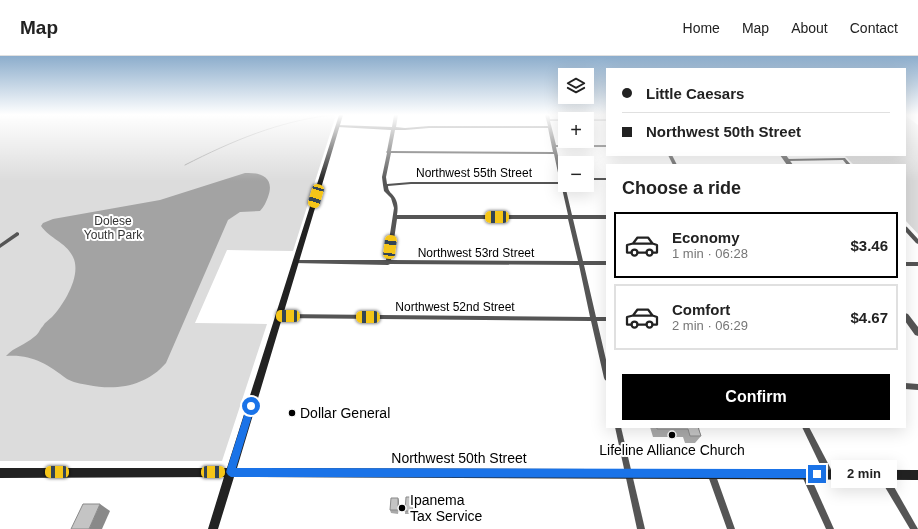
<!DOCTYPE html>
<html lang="en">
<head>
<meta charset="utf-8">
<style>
	body { margin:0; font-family:Helvetica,sans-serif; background:#f2f2f2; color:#222; height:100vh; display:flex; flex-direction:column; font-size:15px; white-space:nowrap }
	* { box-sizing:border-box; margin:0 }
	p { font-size:13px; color:#767676 }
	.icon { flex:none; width:22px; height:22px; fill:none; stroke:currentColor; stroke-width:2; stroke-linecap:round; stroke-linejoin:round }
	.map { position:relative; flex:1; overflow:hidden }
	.side { position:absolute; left:606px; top:108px; width:300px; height:264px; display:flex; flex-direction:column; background:#fff; border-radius:0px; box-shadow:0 4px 16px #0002 }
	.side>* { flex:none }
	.banner { position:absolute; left:606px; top:12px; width:300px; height:88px; border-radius:0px; box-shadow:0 4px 16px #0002; display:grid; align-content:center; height:88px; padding:0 16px; background:#fff }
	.controls { position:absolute; left:558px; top:12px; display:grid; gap:8px }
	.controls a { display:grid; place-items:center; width:36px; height:36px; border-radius:0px; background:#fff; box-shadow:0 4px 16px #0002; font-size:20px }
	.end { position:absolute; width:18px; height:18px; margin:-9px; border:5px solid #1a73e8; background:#fff; box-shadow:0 0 0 2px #fff }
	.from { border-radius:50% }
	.bubble { position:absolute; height:28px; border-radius:0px; background:#fff; box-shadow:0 4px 16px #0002; font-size:13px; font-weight:700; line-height:28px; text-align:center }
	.car { position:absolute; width:12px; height:24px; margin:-12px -6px; border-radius:5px; box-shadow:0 0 3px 1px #0007; background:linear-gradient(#f5c518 24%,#345 0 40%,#f5c518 0 76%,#345 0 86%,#f5c518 0) }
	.banner b { display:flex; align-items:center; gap:14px; height:38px; font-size:15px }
	.banner b+b { border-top:1px solid #e0e0e0 }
	.banner i { width:10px; height:10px; background:#222 }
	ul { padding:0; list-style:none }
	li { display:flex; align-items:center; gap:12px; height:66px; margin:0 8px 6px; padding:0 8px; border:2px solid #e0e0e0; border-radius:0px }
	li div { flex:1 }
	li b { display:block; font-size:15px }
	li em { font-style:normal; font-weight:700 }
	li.on { border-color:#000 }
	li>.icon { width:36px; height:36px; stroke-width:1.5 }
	h2 { padding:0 16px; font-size:18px; line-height:48px }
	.button { display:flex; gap:8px; margin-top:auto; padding:8px 16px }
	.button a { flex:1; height:46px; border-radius:0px; background:#000; color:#fff; font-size:16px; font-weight:700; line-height:46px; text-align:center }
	header { display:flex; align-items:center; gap:24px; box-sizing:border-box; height:56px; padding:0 20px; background:#fff; border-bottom:1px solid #e0e0e0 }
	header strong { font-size:19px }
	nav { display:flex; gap:22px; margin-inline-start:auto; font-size:14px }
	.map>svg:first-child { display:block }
	.green { fill:#dcdcdc }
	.water { fill:#a3a3a3 }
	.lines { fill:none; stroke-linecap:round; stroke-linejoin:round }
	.stream { stroke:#a3a3a3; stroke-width:1 }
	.minor { fill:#555; fill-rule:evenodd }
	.tertiary { fill:#555; fill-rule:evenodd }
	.secondary { fill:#222; fill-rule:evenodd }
	.wall { fill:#a9a9a9 }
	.shaded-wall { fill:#898989 }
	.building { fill:#c4c4c4; stroke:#898989 }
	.route { fill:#1a73e8 }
	.poi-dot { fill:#000; stroke:#fff; stroke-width:1.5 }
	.labels { text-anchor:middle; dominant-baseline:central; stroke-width:4; stroke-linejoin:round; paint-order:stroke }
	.street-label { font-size:12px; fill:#000; stroke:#fff }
	.park-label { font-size:12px; fill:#333; stroke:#fff }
	.near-poi-label { font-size:14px; fill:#000; stroke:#fff; text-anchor:start }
	.near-street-label { font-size:14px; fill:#000; stroke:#fff }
</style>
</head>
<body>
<header>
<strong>Map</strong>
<nav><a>Home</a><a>Map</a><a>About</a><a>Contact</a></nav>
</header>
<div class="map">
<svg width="918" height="473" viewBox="0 0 918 473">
	<rect width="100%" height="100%" fill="#fff"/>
	<g class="green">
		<path d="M0 59H336L293 195 227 194 195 267 267 268 222 405H0Z"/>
		<path d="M905 59 918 69V178L905 164V109H854L844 99H905Z"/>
	</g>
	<path class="water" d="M245 117C262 116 275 122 268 141 266 146 264 151 260 155L240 156 228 164 166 307C146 330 117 335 88 329 81 328 72 326 67 323 47 308 32 298 6 300 14 291 25 289 34 281 39 278 39 274 43 270 45 266 49 264 52 261 64 248 82 219 73 201 66 186 50 183 41 170L43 167 53 163 160 144Z"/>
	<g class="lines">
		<path class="stream" d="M185 109C232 85 279 65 332 59"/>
		<g class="minor">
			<path d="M394 59H398L396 71 405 72 429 70H548L545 59H549L550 63H566L565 65H550L556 89H607V91H556L572 159H607V163H573L583 205H607V209H584L596 261H607V265H597L607 308V325L605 324 604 322 591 265 277 262 276 260 277 258H279L590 261 579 209 390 208 388 209 294 207 293 206 296 204H386L394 152 391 142 384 135 383 129 382 121 387 97 386 96 387 95 391 74 338 71 336 70 338 69 392 71ZM429 72H548L553 96 391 95 395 74H405ZM391 97 554 98 560 126H411L387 128 386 121ZM411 128H561L568 159H397C398 153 398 147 395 142 392 137 388 136 388 130ZM397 163H568L578 205 391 204Z"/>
			<path d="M586 63H607V65H587Z"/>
			<path d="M668 99H672L677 109H673Z"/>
			<path d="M844 102H845L851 109H847L843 104 786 105 784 104 786 103Z"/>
			<rect x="587" y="122" width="20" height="2"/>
			<path d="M905 170 907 171 918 183V188L916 187 905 175Z"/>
			<path d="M17 176 19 177V179L0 192V188Z"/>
			<rect x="905" y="206" width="13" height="4"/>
			<path d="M905 327 918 328V334L905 333Z"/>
			<path d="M615 371H621L645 473H637Z"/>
			<path d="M802 371H809L832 415 833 418 832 421 829 422 826 421Z"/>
			<path d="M711 413 714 414 715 417 735 473H727L707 417 708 414Z"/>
			<path d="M805 414 808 415 834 473H826L801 418 802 415Z"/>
			<path d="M882 414 885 415 918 473H910L879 421 878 418 879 415Z"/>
		</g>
		<g class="tertiary">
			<path d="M780 99H786L793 109H787Z"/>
			<path d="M905 257 908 258 918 271V280L915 279 905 265Z"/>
		</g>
		<path class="secondary" d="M339 59H343L237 412 918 414V424L234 421 218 473H208L224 421 0 422V412H227Z"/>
	</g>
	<g class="wall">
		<path d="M650 371H700L699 373 701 380 695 387H685L683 381H653Z"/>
		<path d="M414 441V444L413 458H405V455Z"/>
		<path d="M398 442 399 445 398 458 391 457 390 454Z"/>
	</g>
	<g class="shaded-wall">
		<path d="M398 442 399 445 398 458Z"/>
		<path d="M100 448 110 455 102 473H89Z"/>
	</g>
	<g class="building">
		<path d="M657 371H698L701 380H690L688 373H657Z"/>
		<path d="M406 441H414L413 455H405Z"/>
		<path d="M391 442H398V454H390Z"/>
		<path d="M83 448H100L89 473H71Z"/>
	</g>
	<linearGradient id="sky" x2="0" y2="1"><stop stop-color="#8cadcc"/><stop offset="0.47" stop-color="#fff"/><stop offset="1" stop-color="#fff" stop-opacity="0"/></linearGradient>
	<rect width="918" height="125" fill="url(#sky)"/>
	<path class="route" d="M251 347 255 350 236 412 817 413 820 415 821 418 820 421 817 422 231 421 228 419 226 416 247 350Z"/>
	<g class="poi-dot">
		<circle cx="292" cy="357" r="4"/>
		<circle cx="672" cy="379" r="4"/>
		<circle cx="402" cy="452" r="4"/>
	</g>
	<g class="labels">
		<g class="street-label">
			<text x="474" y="117">Northwest 55th Street</text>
			<text x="476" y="197">Northwest 53rd Street</text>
			<text x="455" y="251">Northwest 52nd Street</text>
		</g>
		<g class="park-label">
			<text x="113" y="165">Dolese<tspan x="113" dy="14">Youth Park</tspan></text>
		</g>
		<g class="near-poi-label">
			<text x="300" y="357">Dollar General</text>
			<text x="672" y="394" text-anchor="middle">Lifeline Alliance Church</text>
			<text x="410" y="444">Ipanema<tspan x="410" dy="16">Tax Service</tspan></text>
		</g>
		<g class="near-street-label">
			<text x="459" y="402">Northwest 50th Street</text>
		</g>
	</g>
</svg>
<div class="controls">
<a><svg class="icon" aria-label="layers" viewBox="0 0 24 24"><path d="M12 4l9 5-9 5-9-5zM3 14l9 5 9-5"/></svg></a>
<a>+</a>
<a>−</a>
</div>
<i class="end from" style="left:251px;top:350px"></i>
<i class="end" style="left:817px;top:418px"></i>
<div class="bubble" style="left:831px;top:404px;width:66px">2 min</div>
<i class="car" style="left:316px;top:140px;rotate:197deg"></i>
<i class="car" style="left:497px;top:161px;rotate:270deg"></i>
<i class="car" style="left:390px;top:191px;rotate:7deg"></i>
<i class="car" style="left:288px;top:260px;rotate:271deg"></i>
<i class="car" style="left:368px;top:261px;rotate:271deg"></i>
<i class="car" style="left:57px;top:416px;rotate:270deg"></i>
<i class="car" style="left:213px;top:416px;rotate:89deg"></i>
<div class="banner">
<b><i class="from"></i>Little Caesars</b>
<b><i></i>Northwest 50th Street</b>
</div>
<section class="side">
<h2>Choose a ride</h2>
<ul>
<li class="on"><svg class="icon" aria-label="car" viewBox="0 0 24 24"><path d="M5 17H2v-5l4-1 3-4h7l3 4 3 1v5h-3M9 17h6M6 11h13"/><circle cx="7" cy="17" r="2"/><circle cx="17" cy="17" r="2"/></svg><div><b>Economy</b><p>1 min · 06:28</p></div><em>$3.46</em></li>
<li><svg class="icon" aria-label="car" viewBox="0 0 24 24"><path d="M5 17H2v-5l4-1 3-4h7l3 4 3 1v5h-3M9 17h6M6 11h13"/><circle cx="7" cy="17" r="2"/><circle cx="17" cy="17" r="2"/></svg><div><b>Comfort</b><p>2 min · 06:29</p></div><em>$4.67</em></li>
</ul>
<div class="button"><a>Confirm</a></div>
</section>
</div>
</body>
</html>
